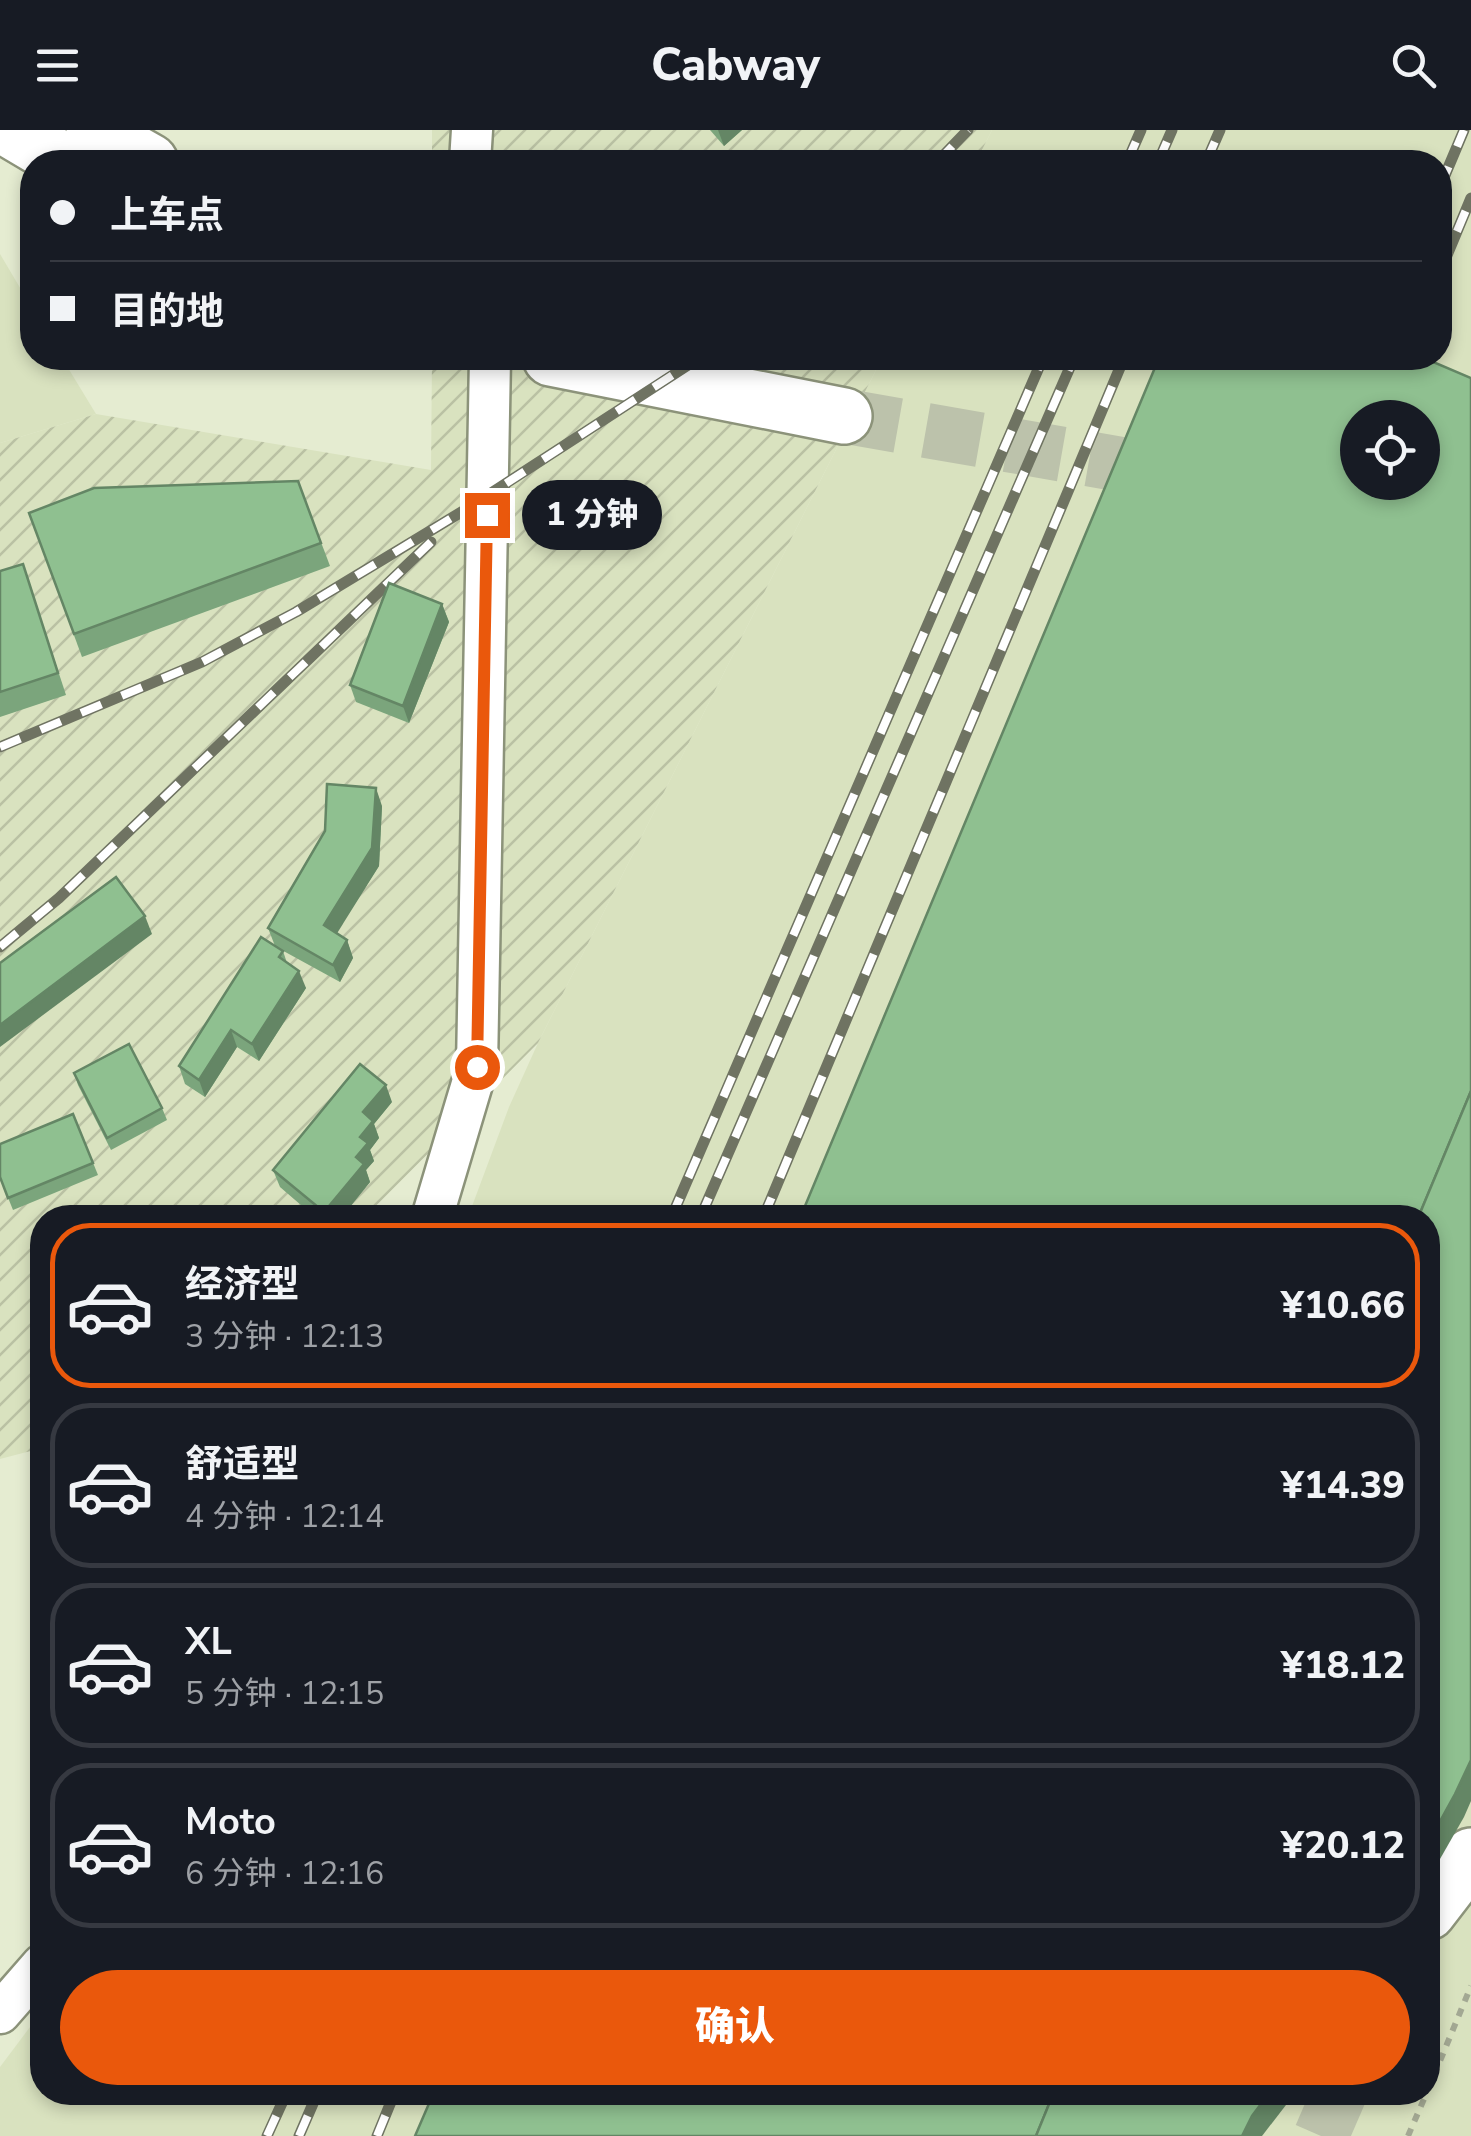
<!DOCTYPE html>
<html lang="zh">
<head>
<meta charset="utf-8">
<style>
	body { margin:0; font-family:"Nunito Sans","Noto Sans SC",sans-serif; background:#242831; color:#f1f3f6; height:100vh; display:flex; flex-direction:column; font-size:38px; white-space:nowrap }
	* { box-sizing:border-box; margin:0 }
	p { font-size:32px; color:#9ea1a6 }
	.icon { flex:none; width:55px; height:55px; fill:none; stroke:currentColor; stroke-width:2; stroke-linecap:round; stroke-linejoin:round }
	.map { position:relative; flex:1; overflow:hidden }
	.side { position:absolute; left:30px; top:1075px; width:1410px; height:900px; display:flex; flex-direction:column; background:#171b24; border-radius:40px; box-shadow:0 5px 15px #0003 }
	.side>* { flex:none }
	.guide { position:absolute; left:20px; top:20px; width:1432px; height:220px; border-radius:40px; box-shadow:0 5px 15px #0003; display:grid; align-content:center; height:220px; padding:0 30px; background:#171b24 }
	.fabs { position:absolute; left:1340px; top:270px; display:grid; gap:20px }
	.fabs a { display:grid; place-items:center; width:100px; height:100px; border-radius:50%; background:#171b24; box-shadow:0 5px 15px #0003; font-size:50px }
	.end { position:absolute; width:45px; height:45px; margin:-22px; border:12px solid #ea580c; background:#fff; box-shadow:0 0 0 5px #fff }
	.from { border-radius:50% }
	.bubble { position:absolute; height:70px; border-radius:35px; background:#171b24; box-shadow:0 5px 15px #0003; font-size:32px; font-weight:800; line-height:70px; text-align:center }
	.guide b { display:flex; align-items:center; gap:35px; height:95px; font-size:38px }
	.guide b+b { border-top:2px solid #363941 }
	.guide i { width:25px; height:25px; background:#f1f3f6 }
	ul { padding:18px 0 0; list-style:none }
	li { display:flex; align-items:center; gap:30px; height:165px; margin:0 20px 15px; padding:0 10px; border:5px solid #363941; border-radius:40px }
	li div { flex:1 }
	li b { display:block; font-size:38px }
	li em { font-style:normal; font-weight:800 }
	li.on { border-color:#ea580c }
	li>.icon { width:90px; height:90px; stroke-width:1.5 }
	.primary-button { display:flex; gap:20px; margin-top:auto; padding:20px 30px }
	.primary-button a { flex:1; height:115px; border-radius:60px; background:#ea580c; color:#fff; font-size:40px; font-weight:800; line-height:115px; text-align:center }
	header { display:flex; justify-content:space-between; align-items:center; height:130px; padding:0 30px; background:#171b24; font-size:45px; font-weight:800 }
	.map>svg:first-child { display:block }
	.built { fill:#d9e2bf; fill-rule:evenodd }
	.industrial { fill:url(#industrial-furrows) }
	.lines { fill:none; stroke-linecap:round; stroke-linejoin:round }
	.secondary-tunnel { stroke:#bcc2ab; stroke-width:55; stroke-dasharray:55 28; stroke-linecap:butt }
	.street-casing { stroke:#8c937a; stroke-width:45 }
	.secondary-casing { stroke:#8c937a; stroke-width:60 }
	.path { stroke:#a3a893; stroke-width:6; stroke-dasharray:8 8; stroke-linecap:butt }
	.street { stroke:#fff; stroke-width:40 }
	.secondary { stroke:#fff; stroke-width:55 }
	.rail-casing { stroke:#6f7362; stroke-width:11 }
	.rail { stroke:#fff; stroke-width:8; stroke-dasharray:22; stroke-linecap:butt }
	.wall { fill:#7ba57c }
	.shaded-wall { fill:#648665 }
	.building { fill:#8fc090; stroke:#648665; stroke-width:2.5; fill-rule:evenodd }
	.route { stroke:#ea580c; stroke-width:12 }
</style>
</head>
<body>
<header><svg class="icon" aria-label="menu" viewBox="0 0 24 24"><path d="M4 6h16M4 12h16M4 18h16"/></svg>Cabway<svg class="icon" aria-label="search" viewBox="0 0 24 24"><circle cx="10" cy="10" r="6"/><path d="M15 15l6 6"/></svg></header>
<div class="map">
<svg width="1471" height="2006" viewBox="0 0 1471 2006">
	<defs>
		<pattern id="industrial-furrows" width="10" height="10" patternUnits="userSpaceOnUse" patternTransform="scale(2.5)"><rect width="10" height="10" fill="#d9e2bf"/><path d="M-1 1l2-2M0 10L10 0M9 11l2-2" fill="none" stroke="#bac1a3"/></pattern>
	</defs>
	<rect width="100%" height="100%" fill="#e5ecd1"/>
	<g class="built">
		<path d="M992 0H1471V2006H0V1937L42 1881V1962H1428V1088L468 1087 509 977 538 913 882 228H1440V32H976ZM1358 288H1422V352H1358Z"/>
		<path d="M0 124 32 178V228H62L96 284 0 313Z"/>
	</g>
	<g class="industrial">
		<path d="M432 0H992L976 32H432Z"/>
		<path d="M432 228H882L538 913 365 1087 42 1088V1318L0 1329V313L96 284 431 340Z"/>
	</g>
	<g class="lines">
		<g class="secondary-tunnel">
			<path d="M844 286 1187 346"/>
			<path d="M1321 2006 1340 1962"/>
		</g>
		<g class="street-casing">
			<g id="street">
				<path d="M470 32 472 0"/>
				<path d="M432 1088 477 937 490 228"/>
				<path d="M0 1883 42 1835"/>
			</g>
		</g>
		<g class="secondary-casing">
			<g id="secondary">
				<path d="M11 0 65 32"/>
				<path d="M94 0 150 32"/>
				<path d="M551 228 844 286"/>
				<path d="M1428 1782 1471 1726"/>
			</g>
		</g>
		<g class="path">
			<path d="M1428 1960 1471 1856"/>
			<path d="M1408 2006 1427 1962"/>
		</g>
		<use href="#street" class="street"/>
		<use href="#secondary" class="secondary"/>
		<g class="rail-casing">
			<g id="rail">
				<path d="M937 32 968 0"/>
				<path d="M1127 32 1141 0"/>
				<path d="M1158 32 1172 0"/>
				<path d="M1206 32 1220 0"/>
				<path d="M1440 57 1464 0"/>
				<path d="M1440 142 1471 68"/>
				<path d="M0 617 202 532 296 482 468 378 699 228"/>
				<path d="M0 817 59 768 431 412"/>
				<path d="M671 1088 1043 228"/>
				<path d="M700 1088 1074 228"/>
				<path d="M763 1088 1124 228"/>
				<path d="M267 2006 287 1962"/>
				<path d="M299 2006 318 1962"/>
				<path d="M377 2006 395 1962"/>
			</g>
		</g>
		<use href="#rail" class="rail"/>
	</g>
	<g class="wall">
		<path d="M710 0H742L724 16Z"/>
		<path d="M298 351 330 436 82 527 29 383Z"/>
		<path d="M23 434 66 565 0 587V441Z"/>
		<path d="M442 474 449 492 409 593 356 572 350 555Z"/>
		<path d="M382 676 379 736 336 803 347 810 353 828 340 852 278 818 283 821 287 833 306 858 259 931 237 917 205 967 185 954 179 936 275 816 268 798Z"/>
		<path d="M74 943 162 978 167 990 111 1020 78 955Z"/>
		<path d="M392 972 374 994 379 1008 370 1020 374 1031 366 1040 370 1052 341 1088H316L280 1057 273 1040Z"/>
		<path d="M73 984 98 1045 13 1080 0 1048Z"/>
	</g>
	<g class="shaded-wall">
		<path d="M718 0H742L724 16Z"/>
		<path d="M442 474 449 492 409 593 403 576Z"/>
		<path d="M376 658 382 676 379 736 331 813 324 795Z"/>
		<path d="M145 786 152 804 0 917V895Z"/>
		<path d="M347 810 353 828 340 852 333 835Z"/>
		<path d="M299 841 306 858 259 931 252 914Z"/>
		<path d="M231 900 237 917 205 967 199 950Z"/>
		<path d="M386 955 392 972 374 994 379 1008 370 1020 374 1031 366 1040 370 1052 341 1088H326L324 1082 356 1027 363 982Z"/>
		<path d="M1471 1630V1671L1464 1687 1428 1750V1713Z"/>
		<path d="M1270 1962H1296L1262 2006H1242L1252 1986Z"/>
	</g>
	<g class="building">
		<path d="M1159 228H1424L1471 248V961L1418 1088H800ZM1358 288H1422V352H1358Z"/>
		<path d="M298 351 321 413 74 504 29 383 94 358Z"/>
		<path d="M23 434 58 543 0 562V441Z"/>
		<path d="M389 453 442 474 403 576 350 555Z"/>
		<path d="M327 654 376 658 372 718 324 795 347 810 333 835 268 798 325 701Z"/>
		<path d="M116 747 145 786 0 895V833Z"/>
		<path d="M261 807 283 821 279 827 299 841 252 914 231 900 199 950 179 936Z"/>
		<path d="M129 914 162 978 107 1008 74 943Z"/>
		<path d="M360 934 386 955 363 982 373 991 360 1007 368 1013 356 1027 364 1034 324 1082 273 1040Z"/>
		<path d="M1471 961V1630L1455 1664 1428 1713V1088H1418Z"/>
		<path d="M73 984 93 1033 8 1068 0 1047V1014Z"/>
		<path d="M434 1962H1054L1036 2006H415Z"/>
		<path d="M1054 1962H1270L1252 1986 1242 2006H1036Z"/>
	</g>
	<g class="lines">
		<path class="route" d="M477 937 487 385"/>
	</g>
</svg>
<div class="fabs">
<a><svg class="icon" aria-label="locate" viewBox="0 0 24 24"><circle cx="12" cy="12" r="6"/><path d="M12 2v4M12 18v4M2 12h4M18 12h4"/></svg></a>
</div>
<i class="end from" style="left:477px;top:937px"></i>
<i class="end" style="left:487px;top:385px"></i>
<div class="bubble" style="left:522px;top:350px;width:140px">1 分钟</div>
<div class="guide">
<b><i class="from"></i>上车点</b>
<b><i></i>目的地</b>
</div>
<section class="side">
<ul>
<li class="on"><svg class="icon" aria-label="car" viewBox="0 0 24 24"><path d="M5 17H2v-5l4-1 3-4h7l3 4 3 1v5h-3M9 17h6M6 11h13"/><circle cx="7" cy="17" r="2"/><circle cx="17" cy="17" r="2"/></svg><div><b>经济型</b><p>3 分钟 · 12:13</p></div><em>¥10.66</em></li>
<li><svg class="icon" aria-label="car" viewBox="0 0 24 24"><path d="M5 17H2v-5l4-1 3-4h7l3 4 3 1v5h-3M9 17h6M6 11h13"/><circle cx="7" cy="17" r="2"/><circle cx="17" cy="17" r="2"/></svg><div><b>舒适型</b><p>4 分钟 · 12:14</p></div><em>¥14.39</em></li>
<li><svg class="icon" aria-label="car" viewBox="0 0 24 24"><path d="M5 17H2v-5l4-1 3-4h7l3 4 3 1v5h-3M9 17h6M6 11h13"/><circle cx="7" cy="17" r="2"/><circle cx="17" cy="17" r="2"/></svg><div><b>XL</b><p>5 分钟 · 12:15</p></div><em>¥18.12</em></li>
<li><svg class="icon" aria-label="car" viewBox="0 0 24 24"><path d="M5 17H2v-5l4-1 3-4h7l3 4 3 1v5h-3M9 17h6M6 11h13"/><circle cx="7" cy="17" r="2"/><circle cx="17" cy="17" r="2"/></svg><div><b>Moto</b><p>6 分钟 · 12:16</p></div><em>¥20.12</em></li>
</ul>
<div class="primary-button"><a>确认</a></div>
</section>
</div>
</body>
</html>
